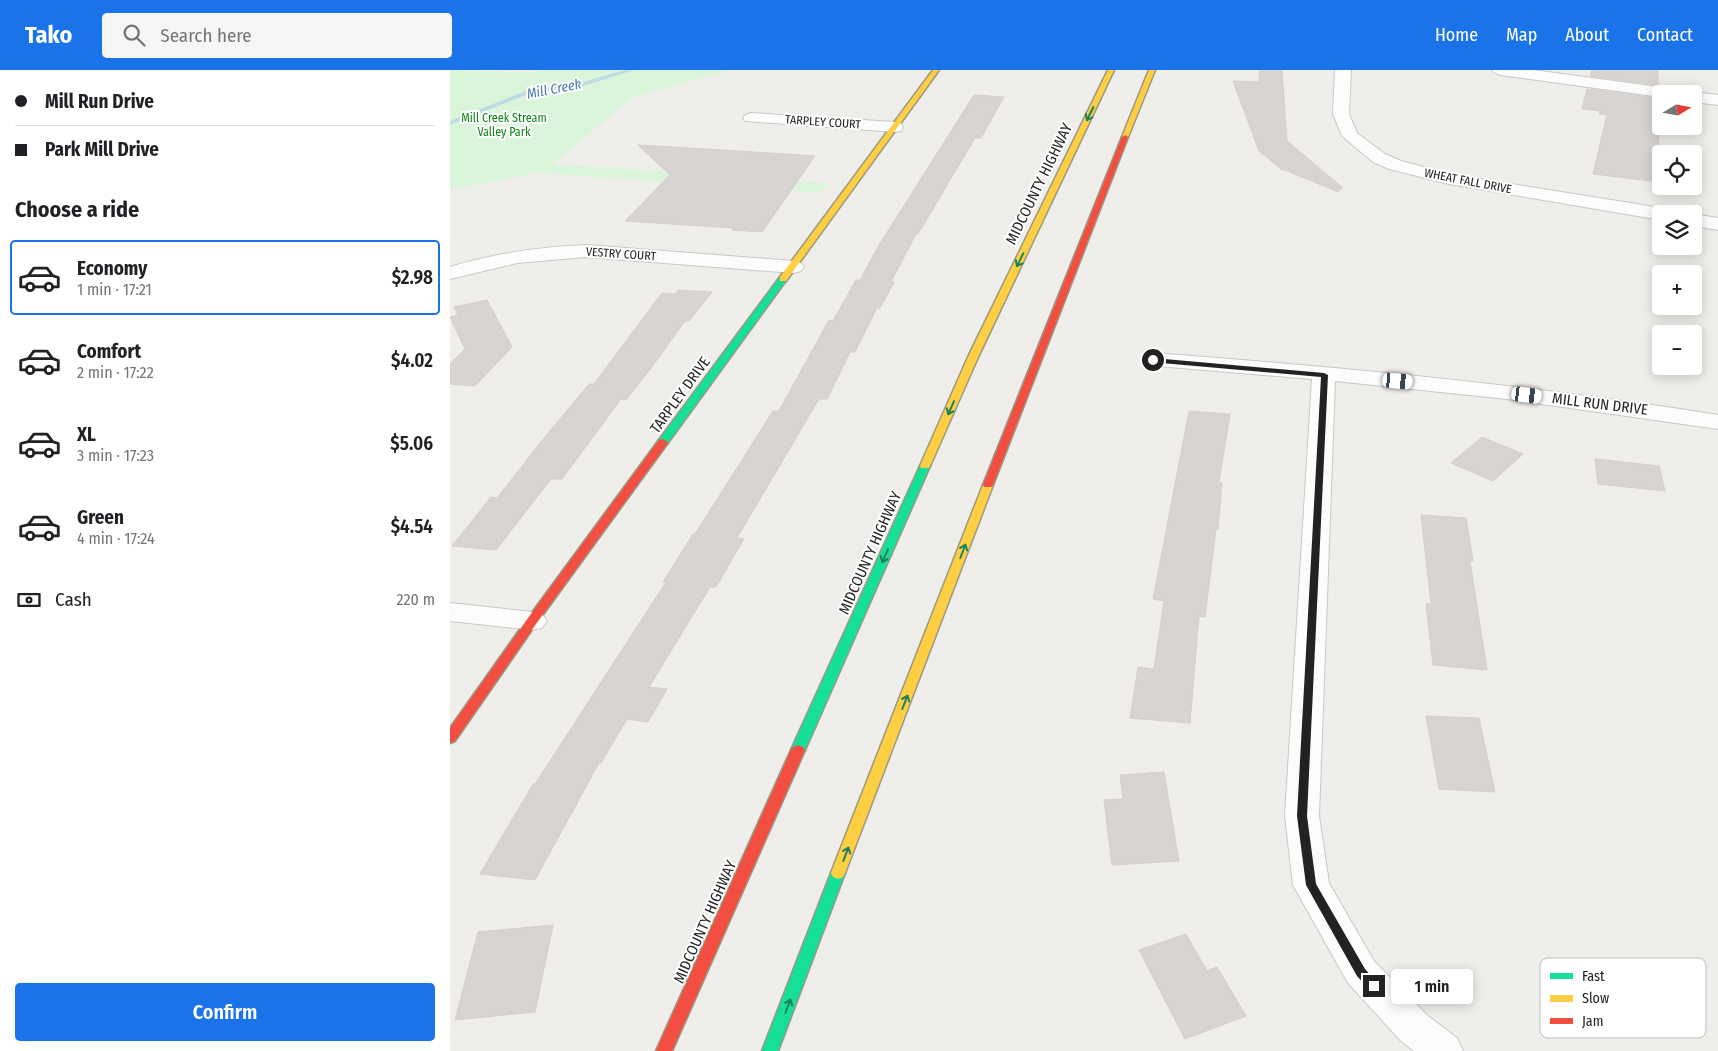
<!DOCTYPE html>
<html lang="en">
<head>
<meta charset="utf-8">
<style>
	body { margin:0; font-family:"Fira Sans Condensed",sans-serif; background:#f6f6f6; color:#202124; height:100vh; display:flex; flex-direction:column; font-size:19px; white-space:nowrap }
	* { box-sizing:border-box; margin:0 }
	p { font-size:16px; color:#757577 }
	.icon { flex:none; width:28px; height:28px; fill:none; stroke:currentColor; stroke-width:2; stroke-linecap:round; stroke-linejoin:round }
	.map { position:relative; flex:1; overflow:hidden }
	.panel { display:flex; flex-direction:column; background:#fff; width:450px }
	.panel>* { flex:none }
	.banner { display:grid; align-content:center; height:110px; padding:0 15px; background:#fff }
	.needle { width:32px; rotate:79deg }
	.controls { position:absolute; left:1202px; top:15px; display:grid; gap:10px }
	.controls a { display:grid; place-items:center; width:50px; height:50px; border-radius:5px; background:#fff; box-shadow:0 2px 12px #0003; font-size:25px }
	.end { position:absolute; width:22px; height:22px; margin:-11px; border:6px solid #222; background:#fff; box-shadow:0 0 0 2px #fff }
	.from { border-radius:50% }
	.bubble { position:absolute; height:35px; border-radius:5px; background:#fff; box-shadow:0 2px 12px #0003; font-size:16px; font-weight:600; line-height:35px; text-align:center }
	.car { position:absolute; width:15px; height:30px; margin:-15px -8px; border-radius:6px; box-shadow:0 0 4px 1px #0007; background:linear-gradient(#fff 24%,#345 0 40%,#fff 0 76%,#345 0 86%,#fff 0) }
	.banner b { display:flex; align-items:center; gap:18px; height:48px; font-size:19px }
	.banner b+b { border-top:1px solid #e0e0e0 }
	.banner i { width:12px; height:12px; background:#202124 }
	ul { padding:0; list-style:none }
	li { display:flex; align-items:center; gap:15px; height:75px; margin:0 10px 8px; padding:0 5px; border:2px solid transparent; border-radius:5px }
	li div { flex:1 }
	li b { display:block; font-size:19px }
	li em { font-style:normal; font-weight:600 }
	li.active { border-color:#1a73e8 }
	li>.icon { width:45px; height:45px; stroke-width:1.5 }
	h2 { padding:0 15px; font-size:22px; line-height:60px }
	.pay { display:flex; align-items:center; gap:12px; height:55px; padding:0 15px; font-size:19px }
	.pay p { margin-inline-start:auto }
	.button { display:flex; gap:10px; margin-top:auto; padding:10px 15px }
	.button a { flex:1; height:58px; border-radius:5px; background:#1a73e8; color:#fff; font-size:20px; font-weight:600; line-height:58px; text-align:center }
	header { display:flex; align-items:center; gap:30px; box-sizing:border-box; height:70px; padding:0 25px; background:#1a73e8; color:#fff }
	header strong { font-size:24px }
	nav { display:flex; gap:28px; margin-inline-start:auto; font-size:18px }
	.search { width:350px; height:45px; background:#f6f6f6; display:flex; align-items:center; gap:12px; box-sizing:border-box; padding:0 18px; border-radius:5px; color:#757577; font-size:19px }
	main { display:flex; flex:1; min-height:0 }
	.map>svg:first-child { display:block }
	.park { fill:#daf5da }
	.lines { fill:none; stroke-linecap:round; stroke-linejoin:round }
	.stream { fill:#bfdbe3; fill-rule:evenodd }
	.building { fill:#d7d4d2; stroke:#d3d0cc }
	.street-casing { stroke:#c9c8c7; stroke-width:2 }
	.fast-casing { stroke:#999a82; stroke-width:3 }
	.slow-casing { stroke:#999a82; stroke-width:3 }
	.jam-casing { stroke:#999a82; stroke-width:3 }
	.street { fill:#fdfcfc; fill-rule:evenodd }
	.fast { fill:#16e098; fill-rule:evenodd }
	.slow { fill:#ffcf43; fill-rule:evenodd }
	.jam { fill:#f24e42; fill-rule:evenodd }
	.oneway { stroke:#1c815d }
	.route { fill:#222 }
	.labels { text-anchor:middle; dominant-baseline:central; stroke-width:4; stroke-linejoin:round; paint-order:stroke }
	.far-park-label { font-size:12px; fill:#0c8416; stroke:#fff }
	.far-street-label { font-size:12px; fill:#222; stroke:#fff }
	.far-water-label { font-size:14px; font-style:italic; fill:#4a7aab; stroke:#fff }
	.street-label { font-size:15px; fill:#222; stroke:#fff }
	.key { fill:#fff; stroke:#bdbdbd; stroke-width:1 }
	.key-label { font-size:14px; fill:#222 }
</style>
</head>
<body>
<header>
<strong>Tako</strong>
<div class="search"><svg class="icon" aria-label="search" viewBox="0 0 24 24"><circle cx="10" cy="10" r="6"/><path d="M15 15l6 6"/></svg>Search here</div>
<nav><a>Home</a><a>Map</a><a>About</a><a>Contact</a></nav>
</header>
<main>
<section class="panel">
<div class="banner">
<b><i class="from"></i>Mill Run Drive</b>
<b><i></i>Park Mill Drive</b>
</div>
<h2>Choose a ride</h2>
<ul>
<li class="active"><svg class="icon" aria-label="car" viewBox="0 0 24 24"><path d="M5 17H2v-5l4-1 3-4h7l3 4 3 1v5h-3M9 17h6M6 11h13"/><circle cx="7" cy="17" r="2"/><circle cx="17" cy="17" r="2"/></svg><div><b>Economy</b><p>1 min · 17:21</p></div><em>$2.98</em></li>
<li><svg class="icon" aria-label="car" viewBox="0 0 24 24"><path d="M5 17H2v-5l4-1 3-4h7l3 4 3 1v5h-3M9 17h6M6 11h13"/><circle cx="7" cy="17" r="2"/><circle cx="17" cy="17" r="2"/></svg><div><b>Comfort</b><p>2 min · 17:22</p></div><em>$4.02</em></li>
<li><svg class="icon" aria-label="car" viewBox="0 0 24 24"><path d="M5 17H2v-5l4-1 3-4h7l3 4 3 1v5h-3M9 17h6M6 11h13"/><circle cx="7" cy="17" r="2"/><circle cx="17" cy="17" r="2"/></svg><div><b>XL</b><p>3 min · 17:23</p></div><em>$5.06</em></li>
<li><svg class="icon" aria-label="car" viewBox="0 0 24 24"><path d="M5 17H2v-5l4-1 3-4h7l3 4 3 1v5h-3M9 17h6M6 11h13"/><circle cx="7" cy="17" r="2"/><circle cx="17" cy="17" r="2"/></svg><div><b>Green</b><p>4 min · 17:24</p></div><em>$4.54</em></li>
</ul>
<div class="pay"><svg class="icon" aria-label="cash" viewBox="0 0 24 24"><path d="M3 7h18v10H3z"/><circle cx="12" cy="12" r="2"/></svg>Cash<p>220 m</p></div>
<div class="button"><a>Confirm</a></div>
</section>
<div class="map">
<svg width="1268" height="981" viewBox="0 0 1268 981">
	<rect width="100%" height="100%" fill="#f0eeeb"/>
	<path class="park" d="M0 0 83 2 91 0H281L183 27 103 94 378 113 370 123 87 103 0 120Z"/>
	<g class="lines">
		<path class="stream" d="M175 0H184L130 17 81 23 0 55V51L78 20 129 13Z"/>
	</g>
	<g class="building">
		<path d="M810 0H832L837 71 892 117 888 122 835 100H832L809 81 783 11 809 12Z"/>
		<path d="M1142 0H1208V15L1140 6Z"/>
		<path d="M1137 19 1208 28 1209 112 1143 104 1157 45 1149 44 1150 41 1132 39Z"/>
		<path d="M524 25 554 27 531 68H525L468 164H466L441 212H444L430 238H427L405 282H400L377 329H369L287 468 294 469 266 517H260L199 617 217 619 198 652 177 649 151 693H149L85 810 30 804 83 714H85L216 512H213L243 464H245L323 341H329L379 250 383 251 406 210H410L429 175Z"/>
		<path d="M188 75 273 80 365 86 312 162 282 160 284 158 175 151 220 105Z"/>
		<path d="M228 220 262 222 239 251H235L202 297 176 330 171 329 112 409H101L46 480 2 476 41 427 47 428 94 368 139 314H144L212 223 225 224Z"/>
		<path d="M37 230 62 277 25 316 0 314V294L15 279 0 247 8 245 4 237Z"/>
		<path d="M739 341 780 344 769 412 772 413 768 459H766L755 547 749 546 740 653 680 648 688 597 704 599 714 531 703 529Z"/>
		<path d="M1032 367 1073 384 1043 411 1001 393Z"/>
		<path d="M1145 389 1209 396 1215 421 1148 414Z"/>
		<path d="M971 445 1016 448 1023 491H1020L1037 600 983 595 976 534H981Z"/>
		<path d="M976 646 1029 648 1045 722 989 719Z"/>
		<path d="M714 702 729 791 662 795 654 730 673 729 670 705Z"/>
		<path d="M103 855 85 942 5 950 28 862Z"/>
		<path d="M736 864 757 901 767 897 796 946 735 969 689 880Z"/>
	</g>
	<g class="lines">
		<g class="street-casing">
			<g id="street">
				<path d="M885 0H901L899 44 907 63 935 84 951 91 1000 104 1211 138 1218 140 1220 144H1211V150L999 114 939 99 923 92 892 66 883 44Z"/>
				<path d="M1042 0H1083L1223 19 1229 21 1231 24H1211V27L1050 5 1045 3Z"/>
				<path d="M1244 22 1268 25V35L1244 32V24H1238Z"/>
				<path d="M301 43 445 52 451 53 453 57 451 61 445 62 295 51 293 48 295 45Z"/>
				<path d="M1244 144 1268 148V160L1244 156Z"/>
				<path d="M136 175 344 191 351 193 354 197 351 201 344 203 136 187 67 193 0 209V197C45 183 90 177 136 175Z"/>
				<path d="M703 283C892 297 1081 315 1268 345V359L1057 329 885 311 869 746 879 813 924 891 978 946 1007 968 1013 981H964L950 970 898 913 843 815 835 746 862 309 695 295 692 290 695 285Z"/>
				<path d="M0 533 82 542 92 544 97 551 92 558 82 560 0 551Z"/>
			</g>
		</g>
		<g class="fast-casing">
			<g id="fast">
				<path d="M333 206 337 209 217 374H209L208 372 209 370 330 207Z"/>
				<path d="M475 393 480 396 355 680 353 683H343L341 680 470 396Z"/>
				<path d="M388 797 393 799 395 803 328 981H312L381 803 383 799Z"/>
			</g>
		</g>
		<g class="slow-casing">
			<g id="slow">
				<path d="M483 0H489L336 211H330V207Z"/>
				<path d="M658 0H664L529 285 480 396 479 398H471L470 396 519 285Z"/>
				<path d="M699 0H705L678 67 673 68 672 67Z"/>
				<path d="M538 412 543 415 395 803 393 807 388 809 383 807 381 803 533 415Z"/>
			</g>
		</g>
		<g class="jam-casing">
			<g id="jam">
				<path d="M675 65 678 67 543 415 542 417H534L533 415 672 67Z"/>
				<path d="M213 369 218 372 217 374 86 554 5 671 0 673V658L78 548 209 370Z"/>
				<path d="M348 675 353 677 355 680 222 981H206L341 680 343 677Z"/>
			</g>
		</g>
		<use href="#street" class="street"/>
		<use href="#fast" class="fast"/>
		<use href="#slow" class="slow"/>
		<use href="#jam" class="jam"/>
	</g>
	<defs><path id="oneway-shaft" d="M-6 0H5M1.5-3L5.5 0L1.5 3" fill="none" stroke-width="1.6" stroke-linecap="round" stroke-linejoin="round" transform="scale(1.25)"/></defs>
	<g class="oneway">
		<use href="#oneway-shaft" transform="translate(640 44) rotate(116)"/>
		<use href="#oneway-shaft" transform="translate(570 190) rotate(116)"/>
		<use href="#oneway-shaft" transform="translate(501 338) rotate(114)"/>
		<use href="#oneway-shaft" transform="translate(513 481) rotate(-69)"/>
		<use href="#oneway-shaft" transform="translate(435 486) rotate(114)"/>
		<use href="#oneway-shaft" transform="translate(455 632) rotate(-69)"/>
		<use href="#oneway-shaft" transform="translate(396 784) rotate(-69)"/>
		<use href="#oneway-shaft" transform="translate(338 936) rotate(-69)"/>
	</g>
	<path class="route" d="M703 288 874 303 878 305 857 746 866 814 915 899 930 916 928 920H920L907 906 856 815 847 746 871 307 700 292V289Z"/>
	<g class="labels">
		<g class="far-park-label">
			<text x="54" y="48">Mill Creek Stream<tspan x="54" dy="14">Valley Park</tspan></text>
		</g>
		<g class="far-street-label">
			<text transform="translate(373 52) rotate(4)">TARPLEY COURT</text>
			<text transform="translate(1018 111) rotate(11)">WHEAT FALL DRIVE</text>
			<text transform="translate(171 184) rotate(4)">VESTRY COURT</text>
		</g>
		<g class="far-water-label">
			<text transform="translate(104 19) rotate(-11)">Mill Creek</text>
		</g>
		<g class="street-label">
			<text transform="translate(589 114) rotate(-64)">MIDCOUNTY HIGHWAY</text>
			<text transform="translate(230 325) rotate(-54)">TARPLEY DRIVE</text>
			<text transform="translate(1150 334) rotate(7)">MILL RUN DRIVE</text>
			<text transform="translate(420 483) rotate(-66)">MIDCOUNTY HIGHWAY</text>
			<text transform="translate(255 852) rotate(-66)">MIDCOUNTY HIGHWAY</text>
		</g>
	</g>
	<rect x="1090" y="888" width="166" height="80" rx="8" class="key"/>
	<rect x="1100" y="903" width="23" height="6" fill="#16e098"/>
	<rect x="1100" y="925" width="23" height="7" fill="#ffcf43"/>
	<rect x="1100" y="948" width="23" height="6" fill="#f24e42"/>
	<g class="key-label">
		<text x="1132" y="911">Fast</text>
		<text x="1132" y="933">Slow</text>
		<text x="1132" y="956">Jam</text>
	</g>
</svg>
<div class="controls">
<a><svg class="needle" viewBox="-14 -14 28 28"><path d="M0-13l5 13h-10z" fill="#e53935"/><path d="M0 13l5-13h-10z" fill="#757577"/></svg></a>
<a><svg class="icon" aria-label="locate" viewBox="0 0 24 24"><circle cx="12" cy="12" r="6"/><path d="M12 2v4M12 18v4M2 12h4M18 12h4"/></svg></a>
<a><svg class="icon" aria-label="layers" viewBox="0 0 24 24"><path d="M12 4l9 5-9 5-9-5zM3 14l9 5 9-5"/></svg></a>
<a>+</a>
<a>−</a>
</div>
<i class="end from" style="left:703px;top:290px"></i>
<i class="end" style="left:924px;top:916px"></i>
<div class="bubble" style="left:941px;top:899px;width:82px">1 min</div>
<i class="car" style="left:948px;top:311px;rotate:95deg"></i>
<i class="car" style="left:1077px;top:325px;rotate:97deg"></i>
</div>
</main>
</body>
</html>
